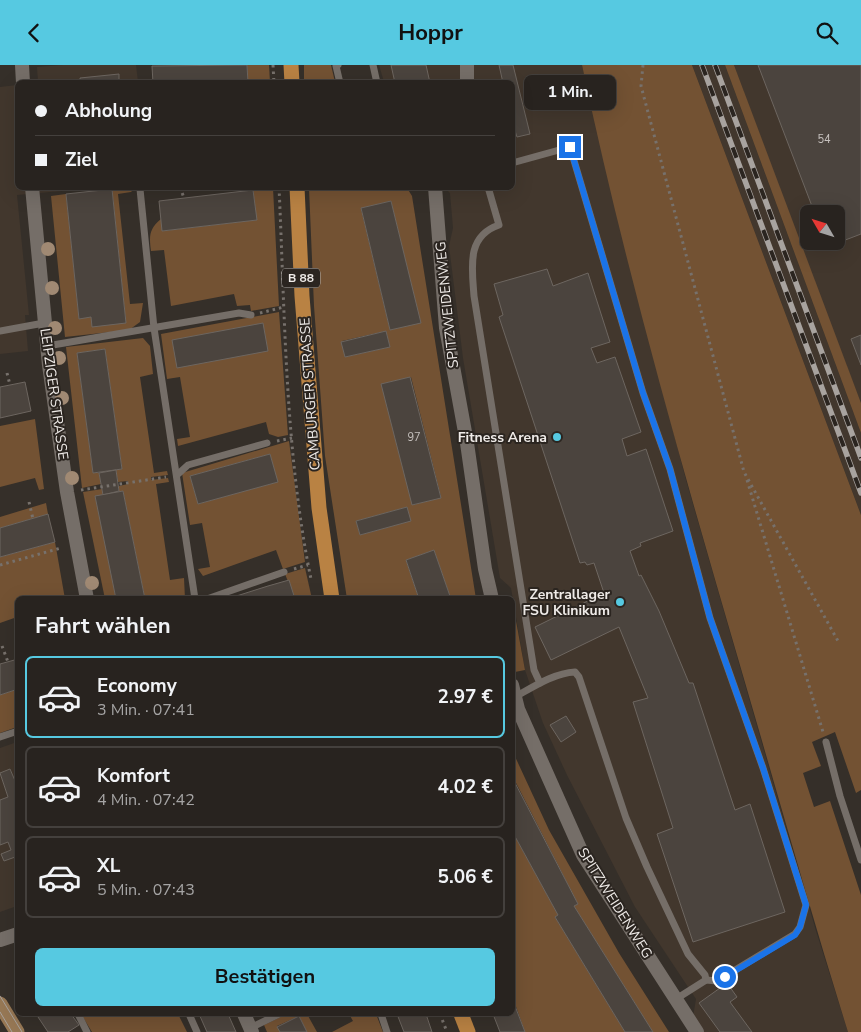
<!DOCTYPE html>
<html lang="de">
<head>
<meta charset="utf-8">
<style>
	body { margin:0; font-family:"Nunito Sans",sans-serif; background:#302b28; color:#f1f3f6; height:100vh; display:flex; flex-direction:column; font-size:19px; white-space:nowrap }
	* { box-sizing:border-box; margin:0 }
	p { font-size:16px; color:#a5a4a4 }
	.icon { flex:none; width:28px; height:28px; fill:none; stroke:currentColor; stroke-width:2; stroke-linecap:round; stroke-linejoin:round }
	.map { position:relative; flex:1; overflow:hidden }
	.details { position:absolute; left:15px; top:531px; width:500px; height:420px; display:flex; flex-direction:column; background:#28231f; border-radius:8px; box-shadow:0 5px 20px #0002,0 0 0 1px #44403d }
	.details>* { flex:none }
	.hud { position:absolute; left:15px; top:15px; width:500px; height:110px; border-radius:8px; box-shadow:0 5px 20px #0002,0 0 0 1px #44403d; display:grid; align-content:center; height:110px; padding:0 20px; background:#28231f }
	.needle { width:32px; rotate:309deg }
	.tools { position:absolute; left:800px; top:140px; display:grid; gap:10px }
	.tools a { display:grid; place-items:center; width:45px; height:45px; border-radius:8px; background:#28231f; box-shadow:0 5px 20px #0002,0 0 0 1px #44403d; font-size:25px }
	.end { position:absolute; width:22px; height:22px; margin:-11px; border:6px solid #1a73e8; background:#fff; box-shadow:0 0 0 2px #fff }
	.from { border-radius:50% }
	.bubble { position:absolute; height:35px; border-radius:8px; background:#28231f; box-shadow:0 5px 20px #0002,0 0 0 1px #44403d; font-size:16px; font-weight:700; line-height:35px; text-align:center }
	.hud b { display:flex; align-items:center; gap:18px; height:48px; font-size:19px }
	.hud b+b { border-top:1px solid #44403d }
	.hud i { width:12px; height:12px; background:#f1f3f6 }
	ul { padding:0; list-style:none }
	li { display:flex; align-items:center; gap:15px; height:82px; margin:0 10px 8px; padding:0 10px; border:2px solid #44403d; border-radius:8px }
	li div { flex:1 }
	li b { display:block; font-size:19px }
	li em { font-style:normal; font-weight:700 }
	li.active { border-color:#56c9e1 }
	li>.icon { width:45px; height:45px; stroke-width:1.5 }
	h2 { padding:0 20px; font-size:22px; line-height:60px }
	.primary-button { display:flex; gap:10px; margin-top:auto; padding:10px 20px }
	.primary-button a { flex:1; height:58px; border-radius:8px; background:#56c9e1; color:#111; font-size:20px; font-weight:700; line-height:58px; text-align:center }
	header { display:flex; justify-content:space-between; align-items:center; height:65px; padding:0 20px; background:#56c9e1; color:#111; font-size:22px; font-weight:700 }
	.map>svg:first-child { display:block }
	.built { fill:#42372d; fill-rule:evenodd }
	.green { fill:#735233; fill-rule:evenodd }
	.building { fill:#4b443e; stroke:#6d6660 }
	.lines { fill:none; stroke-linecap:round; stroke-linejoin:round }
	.path { stroke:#77716c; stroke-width:3; stroke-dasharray:2.5 4; stroke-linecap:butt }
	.lane { stroke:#756e68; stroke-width:7 }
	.street { stroke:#756e68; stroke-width:14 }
	.secondary { stroke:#977855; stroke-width:15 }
	.primary { stroke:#b98243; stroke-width:15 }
	.tram { stroke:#a8a39f; stroke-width:1 }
	.rail-casing { stroke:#a8a39f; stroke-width:5.5 }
	.rail { stroke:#2b2520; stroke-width:4; stroke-dasharray:11; stroke-linecap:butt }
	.tree { fill:#a08973 }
	.route { stroke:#1a73e8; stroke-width:6 }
	.poi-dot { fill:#56c9e1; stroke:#2b2520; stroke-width:2 }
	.labels { text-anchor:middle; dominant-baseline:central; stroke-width:4; stroke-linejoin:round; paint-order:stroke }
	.number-label { font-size:11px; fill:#c6c1be }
	.shield { fill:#2b2520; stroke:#b4b0ac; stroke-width:1 }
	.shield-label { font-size:12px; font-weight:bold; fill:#efebe8 }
	.street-label { font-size:14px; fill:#efebe8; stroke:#2b2520 }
	.poi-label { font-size:14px; font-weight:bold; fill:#efebe8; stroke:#2b2520; text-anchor:end }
</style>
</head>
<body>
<header><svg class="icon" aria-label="back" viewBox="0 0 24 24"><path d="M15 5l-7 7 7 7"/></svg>Hoppr<svg class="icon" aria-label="search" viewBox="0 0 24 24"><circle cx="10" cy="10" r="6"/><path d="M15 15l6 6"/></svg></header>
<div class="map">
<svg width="861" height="967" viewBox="0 0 861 967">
	<rect width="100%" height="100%" fill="#352f29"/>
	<g class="built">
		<path d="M63 0H136L138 17H38L37 2Z"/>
		<path d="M379 0H582L626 185 686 415 816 866 848 967H703L693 952 696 934 635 842 567 710 543 658 525 605 511 523 500 513 463 293 449 181 453 163 450 128 445 123 512 122V18L384 17Z"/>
		<path d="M692 0H725L861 368V450Z"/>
		<path d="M734 0H861V338L818 227ZM809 149H836V176H809Z"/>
		<path d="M17 20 18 122 95 123 17 130 29 250H25L28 286 0 289V22Z"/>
		<path d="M17 677V841L0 847V683Z"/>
	</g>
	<g class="green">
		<path d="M247 0H269L270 17H248Z"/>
		<path d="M304 0H331L335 17H304Z"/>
		<path d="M582 0H692L861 450V725L856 728 835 667 812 677 821 701 803 708 814 742 830 736 861 830V967H848C809 842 774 716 737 590 680 395 624 199 582 0Z"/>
		<path d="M725 0H734L861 338V368Z"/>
		<path d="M112 123H135L131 127 118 129 130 239 143 238 140 257 129 265 65 272 51 131 66 129 79 253 91 252 126 258Z"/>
		<path d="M253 123H273L279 241 251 246 250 240 237 241 234 229 171 241 164 185 151 186C149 171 149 164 161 154L163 166 256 155Z"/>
		<path d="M309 123H407L412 131 476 534H451L434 485 406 495 419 534H347L325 391 314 241ZM391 136 420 257 390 265 361 144ZM386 266 390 282 345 292 342 276ZM411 312 441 432 413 440 382 319ZM407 442 410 456 360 470 356 456Z"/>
		<path d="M279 247 288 370 278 372 269 369 266 357 178 381 177 374 190 372 180 312 167 314 161 269Z"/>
		<path d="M143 273 150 281 153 309 140 312 154 408 167 406 168 410 151 412V415L168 413 169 417 156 419 170 515 184 513 185 534H145L123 426H119V421L128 419V416L118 417 116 405 122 404 105 284 77 288 93 408H99L101 419 82 423 66 282Z"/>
		<path d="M35 354 44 424 39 425 35 413 0 422V361Z"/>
		<path d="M289 376 305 497 283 504 276 485 203 511 198 504 210 502 202 458 190 460 182 408ZM270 389 277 417 198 439 190 411Z"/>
		<path d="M102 424 103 430 116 534H105L83 427Z"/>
		<path d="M46 438 48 449 0 463V452Z"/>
		<path d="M55 477 65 534H18L17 552 0 558V492Z"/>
		<path d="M305 503 312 534H295L285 509Z"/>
		<path d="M512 534 525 605 515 607 512 591Z"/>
		<path d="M17 624V662L0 668V630Z"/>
		<path d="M512 685 549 765 619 888 669 967H653L574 841 578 839 513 712Z"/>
		<path d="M512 766 558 850 555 852 625 967H525L513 933Z"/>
		<path d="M81 949H178L187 967H92Z"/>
		<path d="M287 949H307L317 967H307L299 951 277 961 280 967H267L264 960Z"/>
		<path d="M349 949H376L383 967H332L353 956Z"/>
	</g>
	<g class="building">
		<path d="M247 0 248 18H153L152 1Z"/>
		<path d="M391 0H426L430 18H395Z"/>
		<path d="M499 0H513L530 69 517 72 512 56V18H503Z"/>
		<path d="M758 0H861V169L827 182 825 176H836V149H815Z"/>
		<path d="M119 9V18H80V13Z"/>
		<path d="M112 124 126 258 92 262 91 252 79 254 66 129Z"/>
		<path d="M253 125 257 155 162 166 159 136Z"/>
		<path d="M391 136 421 258 390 265 361 143Z"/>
		<path d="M547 204 553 221 588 208 610 277 591 283 597 298 615 292 641 367 622 374 627 391 646 384 673 466 640 478 641 481 630 486 639 511 641 510 659 546 689 618H693L735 745 750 739 785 847 693 877 657 769 673 763 633 637 648 633 619 562 551 595 535 562 604 528 594 498 587 500 585 497 580 498 499 252 503 250 494 219Z"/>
		<path d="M263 258 268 286 177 303 172 275Z"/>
		<path d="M386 266 390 282 345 292 341 277Z"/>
		<path d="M861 270V300L851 274Z"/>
		<path d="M105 284 122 404 93 408 77 288Z"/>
		<path d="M410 312 441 433 412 440 381 319Z"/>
		<path d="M25 317 31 346 0 353V322Z"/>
		<path d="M270 389 278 417 198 439 190 411Z"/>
		<path d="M116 405 119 426 103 430 99 408Z"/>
		<path d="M123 426 145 534H116L95 431Z"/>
		<path d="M407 442 411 456 360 470 356 456Z"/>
		<path d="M48 449 55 477 0 492V463Z"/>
		<path d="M434 485 451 534H419L406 495Z"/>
		<path d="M289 515 295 534H227L268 521Z"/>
		<path d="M18 594V624L0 630V599Z"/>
		<path d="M566 651 576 667 561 677 550 660Z"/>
		<path d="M10 704 16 718H18V791L4 796 1 789 11 785 8 777 0 780V735L8 732 0 708Z"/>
		<path d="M512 712 578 839 574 841 653 967H625L555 852 558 850 512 766Z"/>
		<path d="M727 918 737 932 730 937 752 967H720L699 938Z"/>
		<path d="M512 933 525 967H500L493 949H512Z"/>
		<path d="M36 949H71L79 960 68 967H48Z"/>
		<path d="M199 949H228L236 967H207Z"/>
		<path d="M397 949H426L432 967H404Z"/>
		<path d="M299 951 307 967H280L277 962Z"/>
	</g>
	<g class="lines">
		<g class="path">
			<path d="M273 0 274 18"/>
			<path d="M643 0 641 21 744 407 838 576"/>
			<path d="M180 122 184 133"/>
			<path d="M222 122 224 128"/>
			<path d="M279 122C285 250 285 388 311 514"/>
			<path d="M260 248 284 242"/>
			<path d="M7 308 10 320"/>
			<path d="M277 376 292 373"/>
			<path d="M747 415 823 667"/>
			<path d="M81 425 166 412"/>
			<path d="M29 437 33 454"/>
			<path d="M0 500 61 483"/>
			<path d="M294 504 308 500"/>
			<path d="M2 581 8 597"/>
			<path d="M440 949 447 967"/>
		</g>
		<g class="lane">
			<path d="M338 0 336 1 340 18"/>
			<path d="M373 0 377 18"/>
			<path d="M512 98 570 82 643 328 670 404 710 553 763 703 806 840 800 862 795 869 717 916 706 915"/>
			<path d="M143 122 140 124 154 263 195 534"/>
			<path d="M488 122 499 160C466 171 472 203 474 231L534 605 540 618"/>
			<path d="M0 266 44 258"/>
			<path d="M47 281 239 248 251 250"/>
			<path d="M177 410 188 400 267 378"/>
			<path d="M207 534 284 507"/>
			<path d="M515 632C533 622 554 608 575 607L579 612 626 753 647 802 688 889 705 910 706 915 676 934"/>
			<path d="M0 672 18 666"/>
			<path d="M826 677 840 731 861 795"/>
			<path d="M78 949 87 967"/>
			<path d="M189 949 197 967"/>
			<path d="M381 949 387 967"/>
			<path d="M250 963 279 949"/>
		</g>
		<g class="street">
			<path d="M22 0 23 18"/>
			<path d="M467 18V0"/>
			<path d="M32 122 49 300 67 427 87 534"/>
			<path d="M435 122 446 263 467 378 485 504 492 534"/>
			<path d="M512 620 518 644 583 790 697 967"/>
			<path d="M0 875 18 869"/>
			<path d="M244 949 252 967"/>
		</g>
		<path class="secondary" d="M0 939 17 967"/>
		<g class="primary">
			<path d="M291 0 292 18"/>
			<path d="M297 122 302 231 319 443 332 534"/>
			<path d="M461 949 468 967"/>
		</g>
		<g class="tram">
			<path d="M0 931 22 967"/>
			<path d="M0 947 12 967"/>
		</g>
		<g class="rail-casing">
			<g id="rail">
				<path d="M702 0 861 428"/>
				<path d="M715 0 861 393"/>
			</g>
		</g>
		<use href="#rail" class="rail"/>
	</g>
	<g class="tree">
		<circle cx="48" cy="184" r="7"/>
		<circle cx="52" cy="223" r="7"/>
		<circle cx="55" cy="263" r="7"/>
		<circle cx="59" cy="293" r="7"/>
		<circle cx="62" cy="333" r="7"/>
		<circle cx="72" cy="413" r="7"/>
		<circle cx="92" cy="518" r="7"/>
	</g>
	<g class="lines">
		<path class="route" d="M570 82 643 328 670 404 710 553 763 703 806 840 800 862 795 870 725 912"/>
	</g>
	<g class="poi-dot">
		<circle cx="557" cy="372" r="5"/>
		<circle cx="620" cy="537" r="5"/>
	</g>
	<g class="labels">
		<g class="number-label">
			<text x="824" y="74">54</text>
			<text x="414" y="372">97</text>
		</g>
		<rect class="shield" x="282" y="203.5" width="38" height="19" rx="4"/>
		<g class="shield-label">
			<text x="301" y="213">B 88</text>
		</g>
		<g class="street-label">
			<text transform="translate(447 240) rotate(-96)">SPITZWEIDENWEG</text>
			<text transform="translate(54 329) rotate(82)">LEIPZIGER STRASSE</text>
			<text transform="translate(310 329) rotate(-94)">CAMBURGER STRASSE</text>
			<text transform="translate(615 838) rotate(58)">SPITZWEIDENWEG</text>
		</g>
		<g class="poi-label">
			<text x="547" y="372">Fitness Arena</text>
			<text x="610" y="529">Zentrallager<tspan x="610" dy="16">FSU Klinikum</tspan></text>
		</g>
	</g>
</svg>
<div class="tools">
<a><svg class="needle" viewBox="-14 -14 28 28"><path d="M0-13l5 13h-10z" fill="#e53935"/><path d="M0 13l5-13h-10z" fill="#a5a4a4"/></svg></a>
</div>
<i class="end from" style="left:725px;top:912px"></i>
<i class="end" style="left:570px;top:82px"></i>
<div class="bubble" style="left:524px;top:10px;width:92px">1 Min.</div>
<div class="hud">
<b><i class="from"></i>Abholung</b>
<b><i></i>Ziel</b>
</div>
<section class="details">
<h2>Fahrt wählen</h2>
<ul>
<li class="active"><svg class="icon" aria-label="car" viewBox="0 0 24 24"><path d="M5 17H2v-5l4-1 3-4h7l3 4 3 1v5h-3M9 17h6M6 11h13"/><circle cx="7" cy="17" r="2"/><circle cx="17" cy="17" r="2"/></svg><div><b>Economy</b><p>3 Min. · 07:41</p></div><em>2.97 €</em></li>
<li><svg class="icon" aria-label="car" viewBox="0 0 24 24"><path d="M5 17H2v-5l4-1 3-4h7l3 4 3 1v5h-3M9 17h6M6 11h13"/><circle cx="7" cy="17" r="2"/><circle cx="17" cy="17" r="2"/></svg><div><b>Komfort</b><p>4 Min. · 07:42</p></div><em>4.02 €</em></li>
<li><svg class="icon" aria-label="car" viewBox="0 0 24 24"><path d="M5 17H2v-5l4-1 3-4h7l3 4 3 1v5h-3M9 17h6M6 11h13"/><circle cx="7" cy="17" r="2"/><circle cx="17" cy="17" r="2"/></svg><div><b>XL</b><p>5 Min. · 07:43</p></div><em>5.06 €</em></li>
</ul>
<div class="primary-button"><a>Bestätigen</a></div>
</section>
</div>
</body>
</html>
